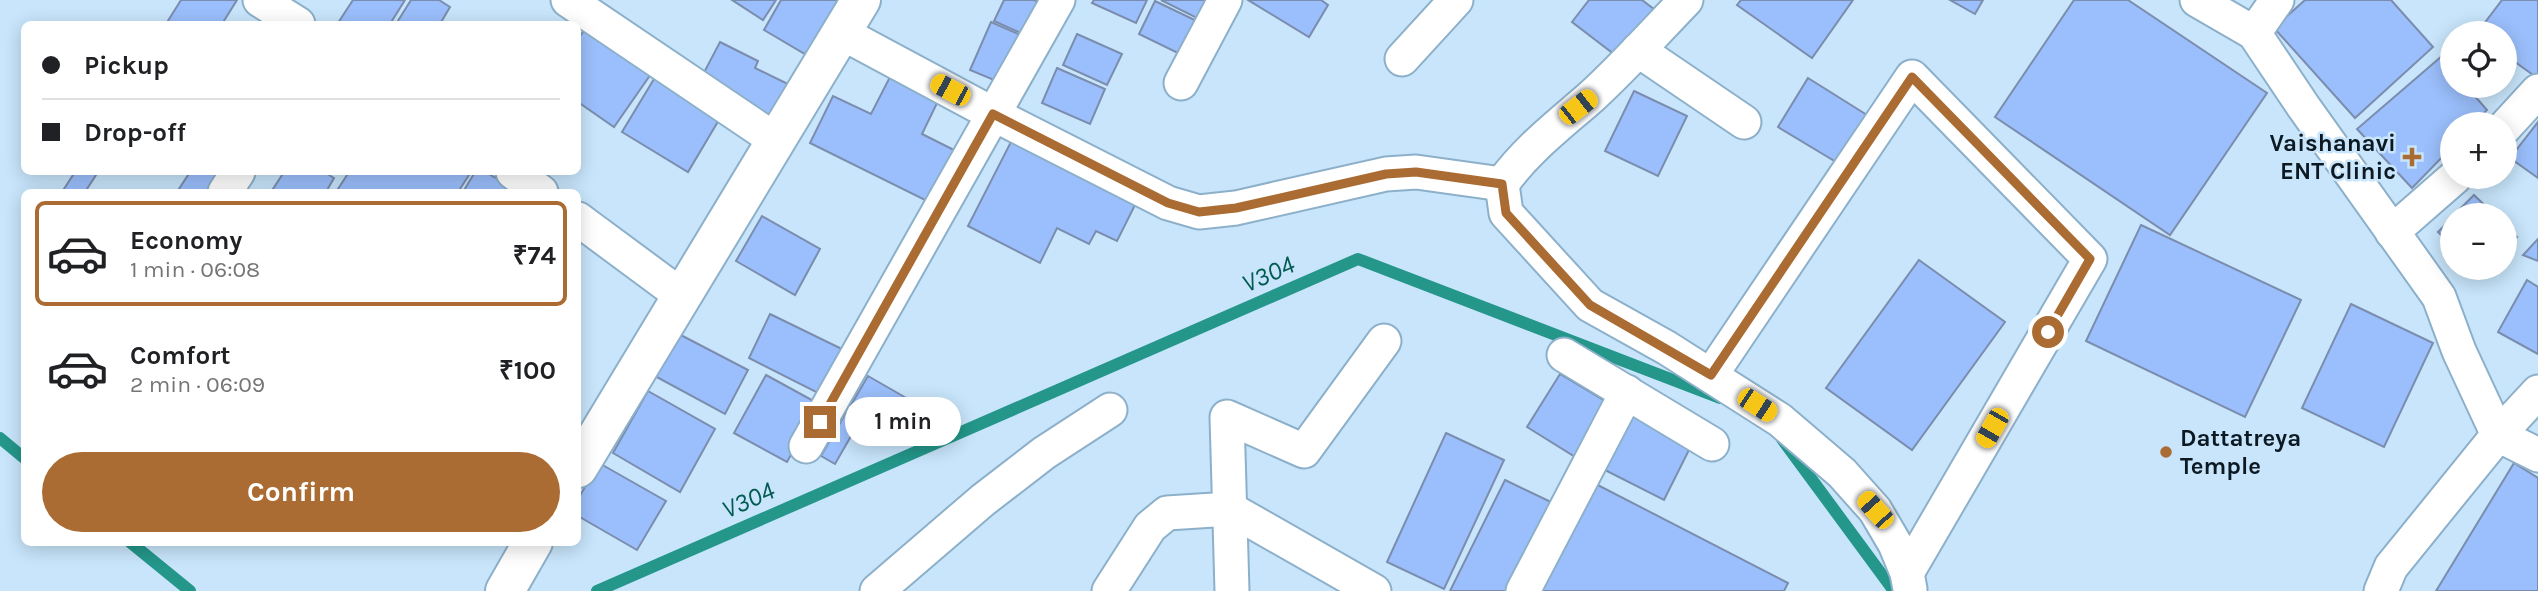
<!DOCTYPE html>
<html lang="en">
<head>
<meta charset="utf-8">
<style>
	body { margin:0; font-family:Karla,sans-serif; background:#f6f6f6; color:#202124; height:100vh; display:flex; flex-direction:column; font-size:26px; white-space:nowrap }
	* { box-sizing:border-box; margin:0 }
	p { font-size:23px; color:#757577 }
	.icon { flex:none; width:38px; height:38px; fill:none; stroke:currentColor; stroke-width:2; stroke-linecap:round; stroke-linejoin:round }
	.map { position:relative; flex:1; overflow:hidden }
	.details { position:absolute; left:21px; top:189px; width:560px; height:357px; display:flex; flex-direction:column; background:#fff; border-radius:10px; box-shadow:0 4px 18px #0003 }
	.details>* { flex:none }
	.hud { position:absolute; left:21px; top:21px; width:560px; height:154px; border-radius:10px; box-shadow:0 4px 18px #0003; display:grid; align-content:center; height:154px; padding:0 21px; background:#fff }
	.buttons { position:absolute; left:2440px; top:21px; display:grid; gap:14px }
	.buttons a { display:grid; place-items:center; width:77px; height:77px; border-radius:50%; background:#fff; box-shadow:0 4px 18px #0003; font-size:35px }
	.end { position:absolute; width:32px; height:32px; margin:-16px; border:9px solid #aa6c32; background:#fff; box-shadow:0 0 0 4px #fff }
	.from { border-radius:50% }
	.bubble { position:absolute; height:49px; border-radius:24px; background:#fff; box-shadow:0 4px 18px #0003; font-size:23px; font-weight:700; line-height:49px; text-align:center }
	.car { position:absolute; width:21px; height:42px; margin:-21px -10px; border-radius:9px; box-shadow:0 0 5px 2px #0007; background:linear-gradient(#f5c518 24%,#345 0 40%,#f5c518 0 76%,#345 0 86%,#f5c518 0) }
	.hud b { display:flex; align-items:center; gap:24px; height:66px; font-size:26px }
	.hud b+b { border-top:2px solid #e0e0e0 }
	.hud i { width:18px; height:18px; background:#202124 }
	ul { padding:12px 0 0; list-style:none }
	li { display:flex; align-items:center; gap:21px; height:105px; margin:0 14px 10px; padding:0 7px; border:4px solid transparent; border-radius:10px }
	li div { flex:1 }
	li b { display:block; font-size:26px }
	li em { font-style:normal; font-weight:700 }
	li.active { border-color:#aa6c32 }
	li>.icon { width:63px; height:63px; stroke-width:1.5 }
	.cta { display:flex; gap:14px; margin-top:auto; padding:14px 21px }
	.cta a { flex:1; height:80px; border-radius:42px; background:#aa6c32; color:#fff; font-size:28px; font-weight:700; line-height:80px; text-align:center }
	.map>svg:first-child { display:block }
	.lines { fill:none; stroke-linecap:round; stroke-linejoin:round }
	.stream { stroke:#24968a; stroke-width:12 }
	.building { fill:#9bbffc; stroke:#7b8dae; stroke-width:2 }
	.street-casing { stroke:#8db0ca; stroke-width:37 }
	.secondary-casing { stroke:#8db0ca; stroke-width:42 }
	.street { stroke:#fff; stroke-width:33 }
	.secondary { stroke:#fff; stroke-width:38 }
	.route { stroke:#aa6c32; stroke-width:9 }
	.poi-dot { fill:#aa6c32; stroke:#c8e5fb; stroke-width:2.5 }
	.labels { text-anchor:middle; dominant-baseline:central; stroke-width:5; stroke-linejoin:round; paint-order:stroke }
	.poi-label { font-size:24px; font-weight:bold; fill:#0c1922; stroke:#c8e5fb; text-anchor:end }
	.water-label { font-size:26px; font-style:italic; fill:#025c51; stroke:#c8e5fb }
</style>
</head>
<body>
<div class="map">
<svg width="2538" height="591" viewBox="0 0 2538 591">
	<rect width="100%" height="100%" fill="#c8e5fb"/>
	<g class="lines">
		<g class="stream">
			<path d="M0 438 24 458"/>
			<path d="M1782 439 1894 591"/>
			<path d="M130 542 190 591"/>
			<path d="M597 591 1358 259 1720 398"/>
		</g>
	</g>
	<g class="building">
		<path d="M181 0H237L222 24H166Z"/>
		<path d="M353 0H405L390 24H341L338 23Z"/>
		<path d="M411 0H439L450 7 440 24H396Z"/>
		<path d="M732 0H776L763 20Z"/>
		<path d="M781 0H839L810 57 764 30Z"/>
		<path d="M1004 0H1034L1049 7 1034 39 994 21Z"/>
		<path d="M1094 0H1147L1136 23 1092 3Z"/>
		<path d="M1161 0H1215L1205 22Z"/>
		<path d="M1248 0H1321L1328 5 1309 37Z"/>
		<path d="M1589 0H1642L1659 13 1623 61 1572 22Z"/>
		<path d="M1741 0H1853L1812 58 1737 5Z"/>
		<path d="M1950 0H1983L1975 14Z"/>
		<path d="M2074 0H2128L2267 93 2170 235 1995 117Z"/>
		<path d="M2305 0H2391L2433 47 2355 118 2274 28Z"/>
		<path d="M2502 0H2538V74L2536 77 2504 54V33H2477Z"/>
		<path d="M1155 1 1203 24 1186 57 1139 34Z"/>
		<path d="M991 22 1027 38 1006 85 970 70Z"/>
		<path d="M588 25 653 71 614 127 578 102V39Z"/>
		<path d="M1077 34 1122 54 1107 85 1063 65Z"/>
		<path d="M720 42 758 61 755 68 790 85 774 119 699 82Z"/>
		<path d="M2442 56 2452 68V86H2466L2487 110 2473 124H2452V147L2412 188 2357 129Z"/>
		<path d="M1057 68 1105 89 1090 124 1042 103Z"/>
		<path d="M892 73 940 97 922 134 960 153 935 205 810 143 833 96 871 114Z"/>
		<path d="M657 74 723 113 688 172 622 132Z"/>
		<path d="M1808 78 1875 120 1846 168 1778 127Z"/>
		<path d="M1634 91 1687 116 1658 176 1605 151Z"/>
		<path d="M2538 122V178L2510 158Z"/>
		<path d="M1015 134 1139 197 1117 241 1096 231 1089 244 1057 228 1040 263 968 226Z"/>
		<path d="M75 172H98L85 192H62Z"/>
		<path d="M190 172H234L221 192H177Z"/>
		<path d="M284 172H324L334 178 326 192H271Z"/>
		<path d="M349 172H471L458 192H336Z"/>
		<path d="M475 172H485L521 192H463Z"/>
		<path d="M2474 195 2495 215H2454Z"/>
		<path d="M762 216 820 249 795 295 736 261Z"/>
		<path d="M2452 218V246L2438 232Z"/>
		<path d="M2141 225 2301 300 2245 417 2086 341Z"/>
		<path d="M2504 225 2517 237 2504 250Z"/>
		<path d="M2538 239V261L2523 255Z"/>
		<path d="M1919 260 2005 322 1912 450 1826 388Z"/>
		<path d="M2527 280 2538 287V354L2498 332Z"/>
		<path d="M2351 304 2433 343 2384 447 2302 408Z"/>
		<path d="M770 314 846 351 824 396 749 358Z"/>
		<path d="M675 332 748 370 725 414 653 375Z"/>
		<path d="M1560 374 1610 404 1577 458 1527 427Z"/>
		<path d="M766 375 819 404 787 462 734 433Z"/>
		<path d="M868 376 908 399 891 428 851 405Z"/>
		<path d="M648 391 715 429 680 492 613 453Z"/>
		<path d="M848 409 862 417 835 464 821 456Z"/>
		<path d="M1633 409 1694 440 1664 500 1603 469Z"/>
		<path d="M1446 433 1504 460 1444 589 1387 562Z"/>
		<path d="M599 463 666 501 637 550 578 516V499Z"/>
		<path d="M2514 463 2538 478V591H2436Z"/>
		<path d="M1505 480 1551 502 1507 591H1450Z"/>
		<path d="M1588 480 1788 583 1784 591H1531Z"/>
	</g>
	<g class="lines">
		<g class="street-casing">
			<g id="street">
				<path d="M260 0 298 24"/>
				<path d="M568 0 777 141"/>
				<path d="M1686 0C1654 33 1624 67 1591 97 1559 125 1526 150 1502 184L1506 213 1590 305 1667 348 1780 420 1842 473 1875 510 1895 544 1907 573 1910 589"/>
				<path d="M2197 0 2254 33 2303 106 2439 297 2459 351 2498 435"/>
				<path d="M842 33 993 114 1168 203 1199 212 1236 208 1386 174 1416 172 1502 184"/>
				<path d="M2254 33 2277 0"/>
				<path d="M1638 50 1744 122"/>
				<path d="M1402 59 1456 0"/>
				<path d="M1181 83 1225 0"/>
				<path d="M2504 128 2538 91"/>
				<path d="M513 172 541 192"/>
				<path d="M225 192 238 172"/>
				<path d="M578 219 682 296"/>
				<path d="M2392 232 2455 177"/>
				<path d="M1564 355 1712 444"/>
				<path d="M1711 375 1912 77 2090 259 1907 573"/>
				<path d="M2498 435 2538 455"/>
				<path d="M806 446 1058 0"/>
				<path d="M877 591 983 500 1044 453 1110 410"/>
				<path d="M1109 591 1150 527 1167 513 1230 509 1374 591"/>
				<path d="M1232 591 1227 417 1304 451 1384 341"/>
				<path d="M1523 591 1627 392"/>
				<path d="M2381 591 2391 567 2498 435 2538 392"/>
			</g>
		</g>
		<g class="secondary-casing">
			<g id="secondary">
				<path d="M578 468 861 0"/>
				<path d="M505 591 533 542"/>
			</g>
		</g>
		<use href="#street" class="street"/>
		<use href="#secondary" class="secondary"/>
	</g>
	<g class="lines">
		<path class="route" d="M820 422 993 114 1168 203 1199 212 1236 208 1386 174 1416 172 1502 184 1506 213 1590 305 1711 375 1912 77 2090 259 2048 332"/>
	</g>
	<g class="poi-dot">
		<path d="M2408.5 146.5h7v7h7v7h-7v7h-7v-7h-7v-7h7z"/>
		<circle cx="2166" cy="452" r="7"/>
	</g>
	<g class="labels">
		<g class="poi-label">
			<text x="2396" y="143">Vaishanavi<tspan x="2396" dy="28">ENT Clinic</tspan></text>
			<text x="2180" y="438" text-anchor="start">Dattatreya<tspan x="2180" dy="28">Temple</tspan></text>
		</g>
		<g class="water-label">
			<text transform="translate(1268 274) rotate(-24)">V304</text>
			<text transform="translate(748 500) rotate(-24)">V304</text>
		</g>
	</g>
</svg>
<div class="buttons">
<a><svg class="icon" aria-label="locate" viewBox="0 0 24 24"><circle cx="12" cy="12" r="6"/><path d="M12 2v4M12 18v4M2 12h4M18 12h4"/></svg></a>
<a>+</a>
<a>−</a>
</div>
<i class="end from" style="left:2048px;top:332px"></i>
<i class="end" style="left:820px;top:422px"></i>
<div class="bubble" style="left:845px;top:397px;width:116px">1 min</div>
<i class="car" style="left:950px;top:90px;rotate:298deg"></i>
<i class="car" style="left:1578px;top:107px;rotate:52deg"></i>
<i class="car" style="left:1757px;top:405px;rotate:123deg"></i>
<i class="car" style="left:1992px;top:428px;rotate:210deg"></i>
<i class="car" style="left:1875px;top:510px;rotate:318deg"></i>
<div class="hud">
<b><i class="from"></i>Pickup</b>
<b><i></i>Drop-off</b>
</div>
<section class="details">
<ul>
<li class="active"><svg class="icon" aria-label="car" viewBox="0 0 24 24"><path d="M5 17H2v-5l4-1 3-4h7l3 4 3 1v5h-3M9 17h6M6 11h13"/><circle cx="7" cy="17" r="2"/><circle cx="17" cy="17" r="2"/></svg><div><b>Economy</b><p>1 min · 06:08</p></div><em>₹74</em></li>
<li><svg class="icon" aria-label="car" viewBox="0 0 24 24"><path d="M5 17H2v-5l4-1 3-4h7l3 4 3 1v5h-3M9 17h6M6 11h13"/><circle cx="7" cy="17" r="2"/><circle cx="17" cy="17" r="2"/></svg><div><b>Comfort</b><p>2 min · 06:09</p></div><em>₹100</em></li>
</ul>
<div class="cta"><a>Confirm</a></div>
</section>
</div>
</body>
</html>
